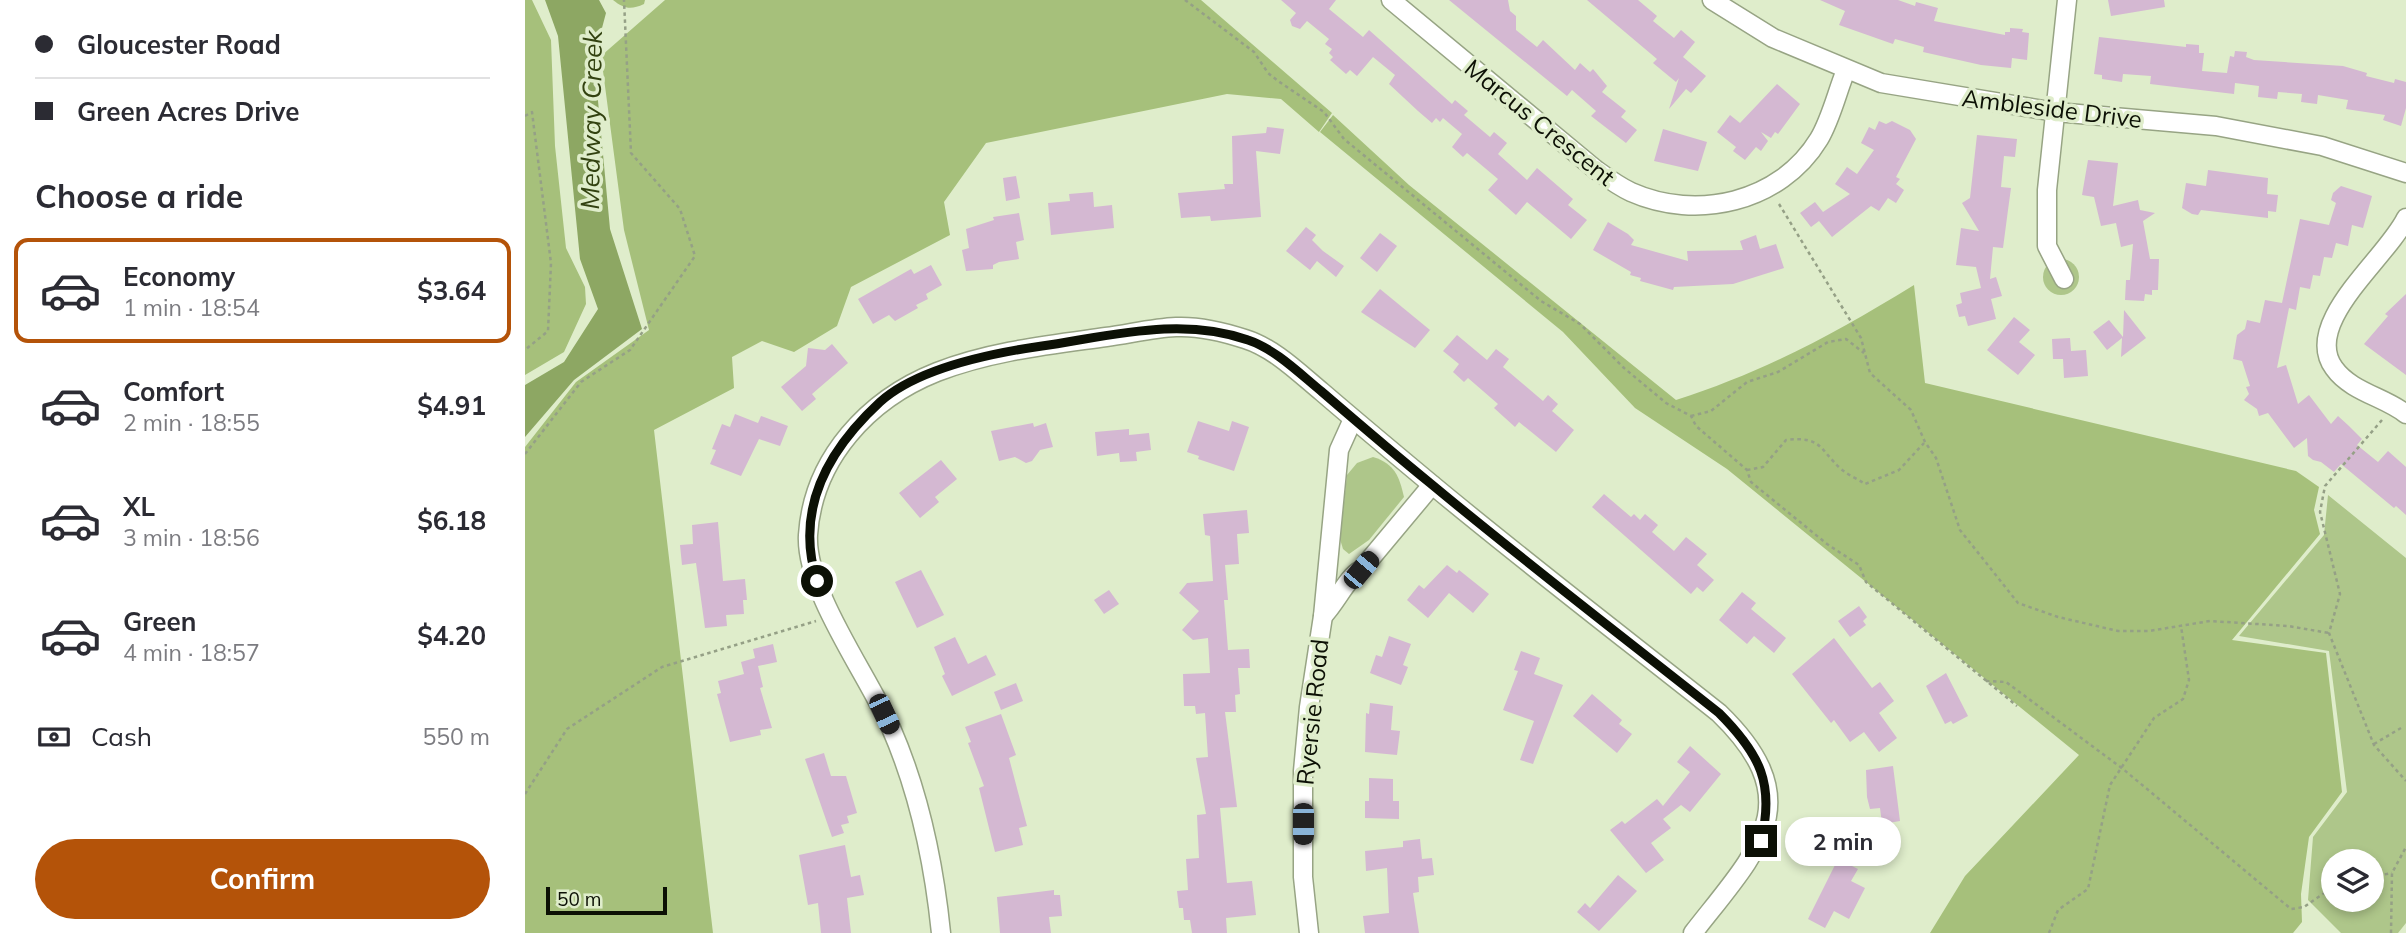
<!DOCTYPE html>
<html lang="en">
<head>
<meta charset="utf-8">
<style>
	body { margin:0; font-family:Mulish,sans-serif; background:#f2f2f3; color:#2b2b33; height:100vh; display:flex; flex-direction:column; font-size:26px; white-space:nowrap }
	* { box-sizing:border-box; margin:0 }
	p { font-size:23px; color:#7c7c81 }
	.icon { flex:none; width:38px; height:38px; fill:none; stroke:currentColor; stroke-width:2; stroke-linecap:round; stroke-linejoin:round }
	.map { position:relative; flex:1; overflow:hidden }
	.sheet { display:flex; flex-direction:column; background:#fff; width:525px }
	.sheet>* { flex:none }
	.banner { display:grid; align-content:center; height:154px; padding:0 35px; background:#fff }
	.buttons { position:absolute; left:1796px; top:849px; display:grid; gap:14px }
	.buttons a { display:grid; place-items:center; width:63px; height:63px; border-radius:50%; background:#fff; box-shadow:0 4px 10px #0003; font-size:35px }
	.scale { position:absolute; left:21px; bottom:18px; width:121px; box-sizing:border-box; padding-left:7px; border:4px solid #0c1005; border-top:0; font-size:19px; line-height:24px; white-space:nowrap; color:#0c1005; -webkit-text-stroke:5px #dfedcb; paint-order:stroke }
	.end { position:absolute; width:32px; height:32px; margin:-16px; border:9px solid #0c1005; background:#fff; box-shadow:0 0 0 4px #fff }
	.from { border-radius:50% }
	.bubble { position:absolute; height:49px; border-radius:24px; background:#fff; box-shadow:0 4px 10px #0003; font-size:23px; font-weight:700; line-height:49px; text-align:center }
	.car { position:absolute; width:21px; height:42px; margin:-21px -10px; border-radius:9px; box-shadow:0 0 5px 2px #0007; background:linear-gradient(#222 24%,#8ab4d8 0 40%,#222 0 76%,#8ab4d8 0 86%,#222 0) }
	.banner b { display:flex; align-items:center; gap:24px; height:66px; font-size:26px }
	.banner b+b { border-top:2px solid #e1e1e2 }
	.banner i { width:18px; height:18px; background:#2b2b33 }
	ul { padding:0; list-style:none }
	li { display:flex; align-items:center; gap:21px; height:105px; margin:0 14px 10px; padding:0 21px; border:4px solid transparent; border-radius:14px }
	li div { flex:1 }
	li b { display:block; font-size:26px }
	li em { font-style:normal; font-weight:700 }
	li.selected { border-color:#b45309 }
	li>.icon { width:63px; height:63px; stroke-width:1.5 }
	h2 { padding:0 35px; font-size:32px; line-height:84px }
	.pay { display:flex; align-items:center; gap:18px; height:77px; padding:0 35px; font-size:26px }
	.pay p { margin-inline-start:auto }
	.button { display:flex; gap:14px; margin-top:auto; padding:14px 35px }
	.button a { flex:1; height:80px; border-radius:42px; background:#b45309; color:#fff; font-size:28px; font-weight:700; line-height:80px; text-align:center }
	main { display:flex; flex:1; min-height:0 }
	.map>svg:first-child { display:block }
	.green { fill:#aec68a; fill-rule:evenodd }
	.forest { fill:#a6c07b }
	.water { fill:#8da763 }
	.building { fill:#d4b8d2 }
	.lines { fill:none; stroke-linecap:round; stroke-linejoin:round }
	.minor-casing { stroke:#97a484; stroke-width:21 }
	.path { stroke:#95a086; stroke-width:2.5; stroke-dasharray:3.5 3.5; stroke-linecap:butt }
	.minor { stroke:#fff; stroke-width:18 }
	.route { stroke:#0c1005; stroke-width:9 }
	.labels { text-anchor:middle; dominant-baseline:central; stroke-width:7; stroke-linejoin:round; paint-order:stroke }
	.street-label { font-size:24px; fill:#0c1005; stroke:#dfedcb }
	.water-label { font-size:26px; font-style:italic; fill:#324210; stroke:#dfedcb }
</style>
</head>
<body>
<main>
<section class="sheet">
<div class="banner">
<b><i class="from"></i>Gloucester Road</b>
<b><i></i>Green Acres Drive</b>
</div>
<h2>Choose a ride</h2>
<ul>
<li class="selected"><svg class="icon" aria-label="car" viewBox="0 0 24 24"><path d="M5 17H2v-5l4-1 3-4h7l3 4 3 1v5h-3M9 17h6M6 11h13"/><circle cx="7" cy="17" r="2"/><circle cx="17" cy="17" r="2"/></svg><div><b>Economy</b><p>1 min · 18:54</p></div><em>$3.64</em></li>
<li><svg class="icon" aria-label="car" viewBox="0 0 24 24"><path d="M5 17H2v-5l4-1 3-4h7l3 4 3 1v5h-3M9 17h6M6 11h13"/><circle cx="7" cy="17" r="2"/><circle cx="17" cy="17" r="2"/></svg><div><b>Comfort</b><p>2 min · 18:55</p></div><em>$4.91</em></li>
<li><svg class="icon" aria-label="car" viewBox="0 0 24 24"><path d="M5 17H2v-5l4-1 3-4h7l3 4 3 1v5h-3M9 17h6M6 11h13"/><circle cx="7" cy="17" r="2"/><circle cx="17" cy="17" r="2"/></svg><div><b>XL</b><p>3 min · 18:56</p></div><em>$6.18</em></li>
<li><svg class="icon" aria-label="car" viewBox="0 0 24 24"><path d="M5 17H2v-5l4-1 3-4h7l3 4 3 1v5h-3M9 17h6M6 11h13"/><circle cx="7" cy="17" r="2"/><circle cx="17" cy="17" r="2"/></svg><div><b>Green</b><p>4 min · 18:57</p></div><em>$4.20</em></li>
</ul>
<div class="pay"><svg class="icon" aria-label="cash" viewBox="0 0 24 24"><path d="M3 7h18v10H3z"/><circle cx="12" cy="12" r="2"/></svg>Cash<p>550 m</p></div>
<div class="button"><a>Confirm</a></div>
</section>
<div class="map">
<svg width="1881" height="933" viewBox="0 0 1881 933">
	<rect width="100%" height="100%" fill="#dfedcb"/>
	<g class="green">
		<circle cx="1536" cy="277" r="18"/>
		<path d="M848 457C870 464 874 476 879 497L844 540 824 554 818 549 815 539 822 475 832 463Z"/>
		<path d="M1803 495 1881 558V923L1873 933H1816L1783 900 1788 837 1822 792 1804 651 1714 636 1799 535ZM1808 861H1846V900H1808Z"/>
	</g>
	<g class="forest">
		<path d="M0 0H7L26 40 30 146 41 248 60 287 61 304 39 352 0 375Z"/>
		<path d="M88 0H120L119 4C106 10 99 9 88 0Z"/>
		<path d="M140 0H676L807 113 794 132 756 99 702 94 461 143 419 202 425 235 326 287 312 326 269 352 237 341 207 357 209 388 129 430 188 933H0V447L51 382 124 330 99 230 76 56Z"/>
		<path d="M808 115 884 185 1151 400C1239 372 1311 333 1389 285L1400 383 1771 471 1794 487 1789 510 1795 534 1707 640 1801 653 1817 792 1784 837 1776 894 1777 922 1768 933H1405L1440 876 1554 755 1202 469 1110 408 1038 332 795 132Z"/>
	</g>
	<path class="water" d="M20 0H74L81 13 69 58 85 229 117 329 49 380 0 437V385L39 362 73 309 55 259 33 36Z"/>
	<g class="building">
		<path d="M756 0H811L804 9 838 37 844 30 927 104 930 100 943 111 939 115 965 137 969 132 982 143 973 154 1002 180 1012 168 1048 199 1043 205 1062 220 1046 239 1002 202 991 215 963 190 973 179 942 153 938 157 927 147 937 134 918 118 915 122 911 118 907 123 893 111 864 84 870 75 848 57 832 76 825 70 821 74 805 60 808 57 804 53 807 49 800 44 804 39 782 21 775 29 767 26 765 20 771 13Z"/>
		<path d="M924 0H983L985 11 991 16V30L1012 47 1018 40 1050 70 1055 63 1065 72 1068 69 1082 86 1077 92 1101 111 1096 117 1112 130 1101 143 1066 116 1071 111 1047 90 1042 96Z"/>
		<path d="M1062 0H1113L1132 16 1128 21 1149 38 1156 30 1170 42 1158 57 1181 76 1166 93 1161 89 1144 109 1154 78 1151 82 1128 63 1132 59Z"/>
		<path d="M1295 0H1373L1390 6 1391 2 1413 8 1409 21 1480 35V32H1485V28L1498 29 1497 32 1504 33 1502 60 1487 58 1486 68 1456 65 1398 52 1399 47 1370 39 1368 44 1314 25 1320 11Z"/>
		<path d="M1583 0H1639L1640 7 1586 16Z"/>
		<path d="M1574 37 1661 47V44L1674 45V53H1679L1677 71 1702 73 1705 56 1709 57 1710 51 1722 52 1721 57 1729 60 1818 66 1842 73 1841 76 1869 83 1870 79 1881 82V108L1876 126 1858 120 1860 115 1821 109 1823 100 1793 95 1792 104 1776 102 1777 94 1753 92 1752 99 1733 97 1734 86 1710 83 1709 94 1625 84 1626 76 1598 74 1597 82 1577 79V75L1569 74Z"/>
		<path d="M1252 84 1275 104 1253 134 1250 132 1246 138 1236 132 1243 141 1236 151 1231 147 1220 160 1208 151 1211 147 1192 132 1205 115 1215 123Z"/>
		<path d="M1354 121 1361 124 1367 121 1385 130 1391 139 1371 177 1375 179 1371 184 1379 190 1371 203 1363 198 1354 211 1346 206 1307 237 1294 221 1286 227 1275 213 1290 202 1298 212 1325 194 1310 184 1322 167 1332 174 1349 150 1336 143 1344 127 1350 130Z"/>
		<path d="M742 127 759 129 755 154 731 151 736 217 686 221 685 216 656 218 653 193 700 189 699 184H708L707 136 741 133Z"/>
		<path d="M1138 129 1182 142 1173 171 1129 161Z"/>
		<path d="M1452 135 1492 139 1490 157 1479 156 1476 187 1486 188 1483 210 1478 248 1468 247 1465 279 1471 277 1477 296 1466 299 1471 319 1443 326 1440 316 1434 317 1431 305 1437 303 1435 293 1456 288 1451 267 1431 265 1436 228 1454 231 1437 203 1445 198Z"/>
		<path d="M1563 160 1593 163 1588 206 1613 200 1615 210 1630 213 1618 221 1625 259H1634L1633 290H1627V295L1620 294 1619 301 1600 300 1601 280H1605L1608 244 1596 247 1591 223 1576 226 1569 197 1557 195Z"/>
		<path d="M1683 170 1743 178 1742 194 1753 195 1751 212 1743 211V218L1676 210 1673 215 1667 214 1657 208 1661 183 1681 186Z"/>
		<path d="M491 176 495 198 481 201 478 178Z"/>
		<path d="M1816 186 1847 196 1838 228 1827 225 1823 246 1811 243 1807 258 1799 257 1795 276 1788 275 1785 289 1775 287 1771 310 1764 308 1752 368 1761 365 1773 404 1784 395 1806 424 1813 416 1824 426 1837 439 1832 445 1853 462 1863 451 1881 467V515L1871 506 1869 508 1816 464 1809 472 1796 462 1788 460 1783 456 1782 438 1769 448 1743 413 1734 416 1732 409 1719 400 1724 394 1721 387 1725 386 1717 361 1708 359 1712 335 1720 329 1722 320 1735 323 1740 300 1757 303 1775 219 1804 225 1811 203 1806 200 1808 193Z"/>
		<path d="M568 192 569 207 587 205 589 228 526 235 523 203 545 201 544 194Z"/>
		<path d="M494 213 499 240 491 242 494 259 474 262 468 265V269L441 271 437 250 444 248 441 229 469 220 468 217Z"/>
		<path d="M1083 222 1103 234 1109 240 1106 245 1163 261 1162 251 1218 250 1215 241 1231 235 1235 249 1251 244 1259 268 1208 284 1149 287 1148 290 1115 281 1116 278 1105 275 1106 272 1068 250Z"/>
		<path d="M781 227 791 235 787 240 798 251 819 266 811 277 792 261 785 270 761 251Z"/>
		<path d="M855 233 872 246 852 272 835 258Z"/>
		<path d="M406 265 417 285 401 294 403 299 391 305 393 308 370 321 364 315 348 324 333 299 386 269 389 274Z"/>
		<path d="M855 289 905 330 890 348 836 312Z"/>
		<path d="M1881 294V375L1839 344 1863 316 1860 314Z"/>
		<path d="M1599 310 1621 338 1596 357 1597 338 1582 350 1568 332 1584 320 1598 337Z"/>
		<path d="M1489 317 1505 330 1494 342 1510 355 1493 375 1462 350Z"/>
		<path d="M932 335 962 360 971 349 984 359 978 367 1018 401 1023 395 1033 404 1027 411 1049 430 1031 452 994 422 990 427 969 408 973 404 943 378 939 382 928 372 934 364 918 351Z"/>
		<path d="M1545 338 1546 351 1561 350 1563 376 1539 378 1538 359H1528L1527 339Z"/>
		<path d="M307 344 323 363 287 394 291 399 277 411 256 387 281 366 283 348 300 350Z"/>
		<path d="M210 414 233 423 236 416 263 426 255 446 234 439 216 476 185 464 191 450 187 449 197 424 205 427Z"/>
		<path d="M673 421 704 431 707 421 724 427 709 471 673 459 674 456 662 452Z"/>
		<path d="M508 423 509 427 521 423 528 447 515 450 507 461 501 463 490 457 474 461 466 431Z"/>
		<path d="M604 429V435L624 433 626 450 611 452 612 461 595 462 594 453 572 456 570 432Z"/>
		<path d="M416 460 432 479 410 497 414 502 395 518 374 493Z"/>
		<path d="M1079 494 1106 517 1109 514 1115 520 1120 514 1133 525 1127 532 1149 551 1161 537 1182 554 1172 565 1189 580 1178 592 1172 587 1166 594 1067 507Z"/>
		<path d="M722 510 724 533 712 534 714 564 700 565 703 600H699L703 650 724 649 725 668H713L715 694 710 695 711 712H700L712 807 695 808 702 883 727 881 731 915 701 918 702 933H667L665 920H659L658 908H654L652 891 663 890 661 859 674 858 672 815 681 814 671 758 683 757 680 713 671 714 670 706H659L658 674 685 673 683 638 668 640 657 630 674 611 654 593 662 583 688 581 685 536 680 535 678 514Z"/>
		<path d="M193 522 198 581 220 579 222 600H218L219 614 201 615 202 626 180 628 171 563 157 565 155 545 168 544 167 525Z"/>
		<path d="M922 565 932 573 934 570 964 594 948 613 924 593 903 618 882 600 894 585 899 589Z"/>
		<path d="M396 570 419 615 392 628 370 582Z"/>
		<path d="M584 590 594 604 579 614 569 600Z"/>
		<path d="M1217 592 1231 603 1226 609 1261 638 1249 653 1229 636 1222 644 1194 620Z"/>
		<path d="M1334 606 1342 617 1338 621 1341 625 1325 637 1313 621Z"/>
		<path d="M864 636 886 644 878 665 883 667 876 685 845 673 851 655 857 657Z"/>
		<path d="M430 637 443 664 461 655 471 675 427 696 417 676 420 674 409 647Z"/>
		<path d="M1309 638 1347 688 1355 682 1369 701 1354 713 1372 738 1354 752 1339 732 1325 742 1309 720 1306 723 1267 674Z"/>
		<path d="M248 644 252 662 233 666 238 687 235 688 247 728 235 730 236 735 205 742 192 694 196 693 193 681 219 674 216 662 230 658 228 649Z"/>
		<path d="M996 651 1015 658 1009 674 1038 685 1008 764 995 760 1009 721 978 710 993 671 989 670Z"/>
		<path d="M1421 673 1443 716 1428 724 1426 721 1420 724 1401 686Z"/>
		<path d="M491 683 498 701 476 710 469 692Z"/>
		<path d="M1067 694 1097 720 1094 724 1107 734 1092 753 1048 716Z"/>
		<path d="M845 703 868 706 866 730 875 731 872 755 840 752 841 713 844 714Z"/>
		<path d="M476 714 491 755 484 758 502 826 494 828 498 845 470 852 454 788 459 786 443 743 446 742 440 727Z"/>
		<path d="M1165 746 1196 774 1165 812 1156 805 1138 819 1146 828 1126 843 1139 860 1121 873 1085 830 1097 821 1100 824 1132 799 1138 806 1165 772 1152 762Z"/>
		<path d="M299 753 306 776H321L332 813 322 816 324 823 316 825 319 833 307 837 280 759Z"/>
		<path d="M1368 766 1375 821 1357 824 1355 808 1345 809 1342 797 1341 770Z"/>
		<path d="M844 778 868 779V801H874V819L840 818V801H844Z"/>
		<path d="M895 839 897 859 907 858 909 875 893 877 894 892 888 893 894 933H840L838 916 864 913 862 868 841 871 840 851 878 847V841Z"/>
		<path d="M320 845 326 877 335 875 339 895 322 898 326 933H296L293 903 283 905 274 855Z"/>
		<path d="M1313 859 1333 869 1326 881 1340 888 1324 919 1309 911 1300 928 1283 919Z"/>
		<path d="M1093 875 1112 891 1074 931 1052 912 1060 903 1065 908Z"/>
		<path d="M529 890V895H535L537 916 524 917 526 933H475L472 897Z"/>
	</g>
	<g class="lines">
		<g class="minor-casing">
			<g id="minor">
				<path d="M866 0 1070 169C1081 177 1093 186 1106 192 1171 221 1255 203 1294 139 1306 119 1312 92 1321 70"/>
				<path d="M1187 0 1248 38 1356 83 1531 112 1691 126 1797 146 1881 173"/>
				<path d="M1881 218C1862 258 1776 323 1809 368 1826 392 1860 397 1881 414"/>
				<path d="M1539 279 1522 246V190L1542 0"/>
				<path d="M798 616C812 602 822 577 836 570L907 485"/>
				<path d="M416 933C409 864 394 792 366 728 343 675 280 591 283 535 288 458 344 399 412 372 466 351 524 345 581 337 604 334 628 328 651 327 673 326 699 332 720 339 749 348 774 373 797 392 833 423 869 453 905 483 1000 562 1098 637 1194 713 1287 803 1231 852 1168 933"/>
				<path d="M784 933 778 877V771L784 707 798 616 814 450 828 419"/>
			</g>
		</g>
		<g class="path">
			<path d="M660 0 729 52 743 73 753 81 799 112 819 139 1016 301 1055 324 1099 368 1141 403 1166 416 1171 426 1222 470 1226 482 1302 544 1334 565 1341 582 1492 706"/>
			<path d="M0 116 7 112 26 263 23 331 0 350"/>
			<path d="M1254 204 1336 338 1345 373 1386 410 1400 442 1411 458 1435 530 1493 603 1533 617 1593 631H1624L1685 621 1763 626 1804 633"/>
			<path d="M1166 416 1186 411 1222 382 1253 372 1303 342 1321 339 1339 353"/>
			<path d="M1857 420 1800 486 1795 512 1815 594 1804 633 1849 745 1881 781"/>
			<path d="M0 454 56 382 105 350 170 256 155 209 106 153 99 0"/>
			<path d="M1222 470 1238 467 1261 440C1297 436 1294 449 1316 469 1323 475 1333 479 1340 484L1374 470 1399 443"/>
			<path d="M1461 681 1481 682 1598 769 1766 909 1779 907 1808 887"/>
			<path d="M1849 744 1876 728"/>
			<path d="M0 794 42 729 137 667 291 621"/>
			<path d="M1846 877 1867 873"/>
			<path d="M1524 933 1533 910 1563 889 1585 785 1629 718 1658 699 1664 680 1656 626"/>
			<path d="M1866 933 1867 873 1881 847"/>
		</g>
		<use href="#minor" class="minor"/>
	</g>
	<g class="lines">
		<path class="route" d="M292 581C269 509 303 450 355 402 393 368 468 353 517 346 585 336 656 316 723 340 750 349 774 373 796 391 832 422 868 453 905 483 1000 562 1098 637 1194 713 1235 754 1250 784 1236 841"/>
	</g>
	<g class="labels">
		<g class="street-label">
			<text transform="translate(1527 108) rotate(7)">Ambleside Drive</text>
			<text transform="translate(1015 122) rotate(39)">Marcus Crescent</text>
			<text transform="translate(787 712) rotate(-84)">Ryersie Road</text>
		</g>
		<g class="water-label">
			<text transform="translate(66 120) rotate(-89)">Medway Creek</text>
		</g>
	</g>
</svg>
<div class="buttons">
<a><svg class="icon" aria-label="layers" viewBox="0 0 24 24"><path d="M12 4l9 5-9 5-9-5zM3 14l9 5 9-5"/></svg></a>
</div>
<div class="scale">50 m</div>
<i class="end from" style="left:292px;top:581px"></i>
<i class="end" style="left:1236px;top:841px"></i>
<div class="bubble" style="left:1260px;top:817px;width:116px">2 min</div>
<i class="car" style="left:836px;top:570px;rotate:40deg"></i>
<i class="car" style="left:359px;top:714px;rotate:155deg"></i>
<i class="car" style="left:778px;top:824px;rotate:180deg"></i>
</div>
</main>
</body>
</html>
